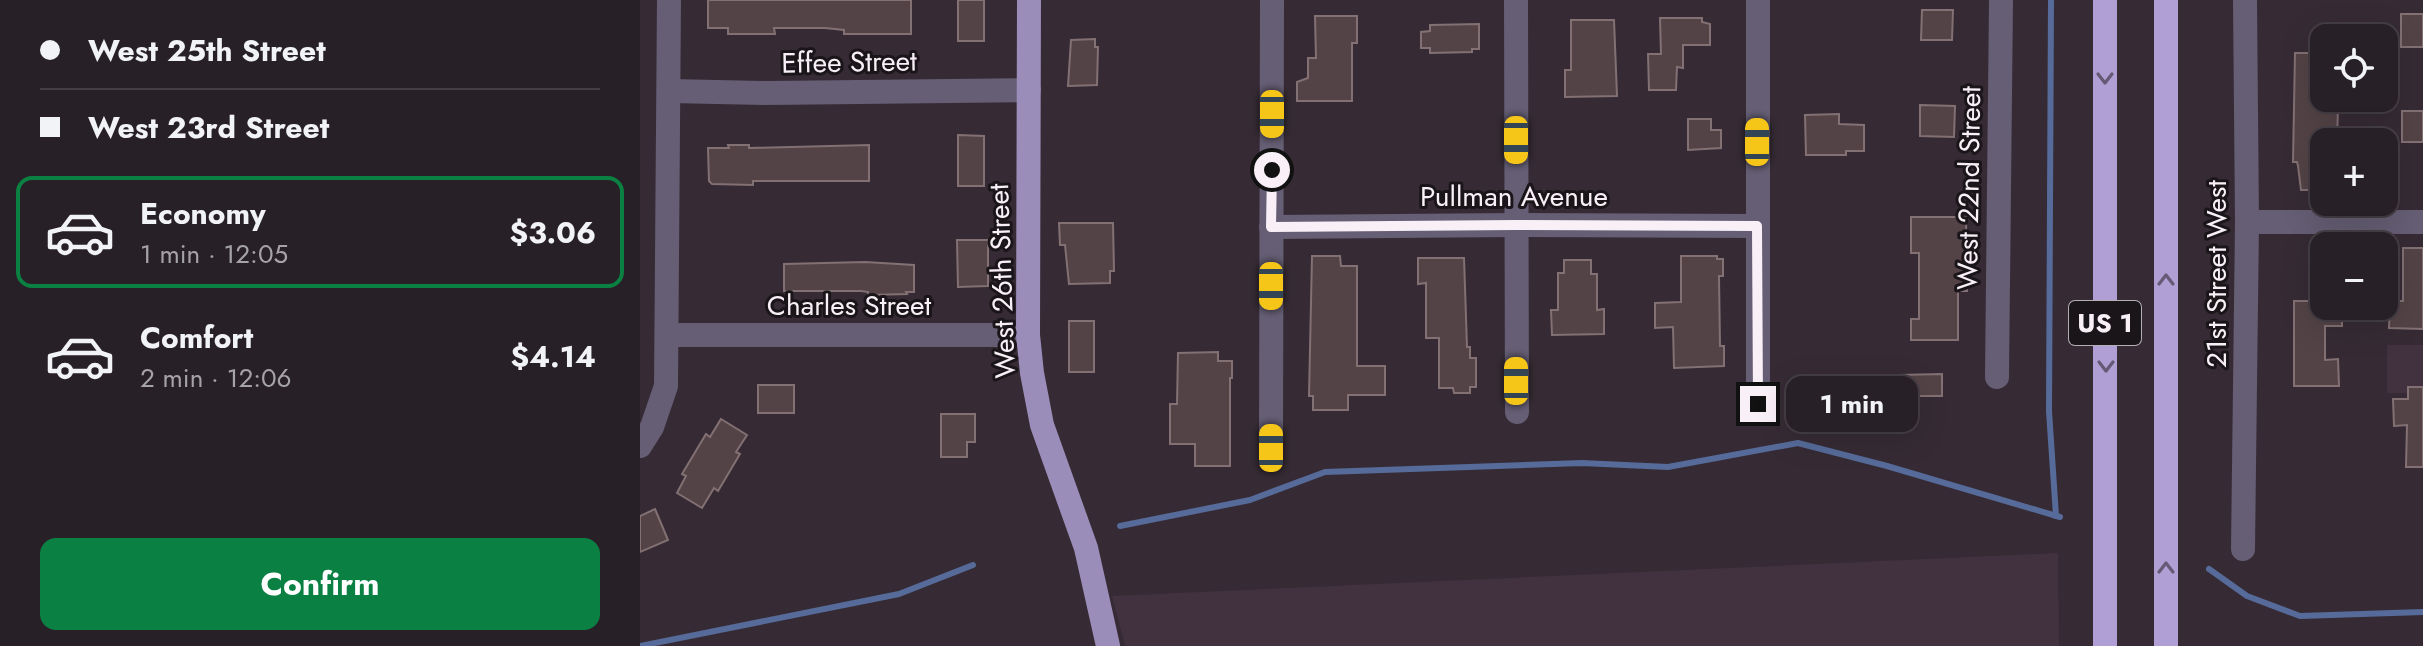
<!DOCTYPE html>
<html lang="en">
<head>
<meta charset="utf-8">
<style>
	body { margin:0; font-family:Jost,sans-serif; background:#30282f; color:#f1f3f6; height:100vh; display:flex; flex-direction:column; font-size:30px; white-space:nowrap }
	* { box-sizing:border-box; margin:0 }
	p { font-size:26px; color:#a5a3a7 }
	.icon { flex:none; width:44px; height:44px; fill:none; stroke:currentColor; stroke-width:2; stroke-linecap:round; stroke-linejoin:round }
	.map { position:relative; flex:1; overflow:hidden }
	.panel { display:flex; flex-direction:column; background:#282027; width:640px }
	.panel>* { flex:none }
	.top-card { display:grid; align-content:center; height:176px; padding:0 40px; background:#282027 }
	.tools { position:absolute; left:1670px; top:24px; display:grid; gap:16px }
	.tools a { display:grid; place-items:center; width:88px; height:88px; border-radius:16px; background:#282027; box-shadow:0 8px 32px #0002,0 0 0 2px #443e44; font-size:40px }
	.end { position:absolute; width:36px; height:36px; margin:-18px; border:10px solid #f8f0f6; background:#111; box-shadow:0 0 0 4px #111 }
	.from { border-radius:50% }
	.bubble { position:absolute; height:56px; border-radius:16px; background:#282027; box-shadow:0 8px 32px #0002,0 0 0 2px #443e44; font-size:26px; font-weight:700; line-height:56px; text-align:center }
	.car { position:absolute; width:24px; height:48px; margin:-24px -12px; border-radius:10px; box-shadow:0 0 6px 2px #0007; background:linear-gradient(#f5c518 24%,#345 0 40%,#f5c518 0 76%,#345 0 86%,#f5c518 0) }
	.top-card b { display:flex; align-items:center; gap:28px; height:76px; font-size:30px }
	.top-card b+b { border-top:2px solid #443e44 }
	.top-card i { width:20px; height:20px; background:#f1f3f6 }
	ul { padding:0; list-style:none }
	li { display:flex; align-items:center; gap:24px; height:112px; margin:0 16px 12px; padding:0 24px; border:4px solid transparent; border-radius:16px }
	li div { flex:1 }
	li b { display:block; font-size:30px }
	li em { font-style:normal; font-weight:700 }
	li.active { border-color:#0b8043 }
	li>.icon { width:72px; height:72px; stroke-width:1.5 }
	.action { display:flex; gap:16px; margin-top:auto; padding:16px 40px }
	.action a { flex:1; height:92px; border-radius:16px; background:#0b8043; color:#fff; font-size:32px; font-weight:700; line-height:92px; text-align:center }
	main { display:flex; flex:1; min-height:0 }
	.map>svg:first-child { display:block }
	.built { fill:#42313f }
	.lines { fill:none; stroke-linecap:round; stroke-linejoin:round }
	.stream { stroke:#566b99; stroke-width:6 }
	.building { fill:#534346; stroke:#827073; stroke-width:2 }
	.minor { stroke:#655e74; stroke-width:24 }
	.major { stroke:#9b8db9; stroke-width:24 }
	.highway { stroke:#b09fd4; stroke-width:24 }
	.oneway { stroke:#655a76 }
	.route { stroke:#f8f0f6; stroke-width:10 }
	.labels { text-anchor:middle; dominant-baseline:central; stroke-width:6; stroke-linejoin:round; paint-order:stroke }
	.shield { fill:#1a1519; stroke:#b5aeb4; stroke-width:2 }
	.shield-label { font-size:26px; font-weight:bold; fill:#f8f0f6 }
	.street-label { font-size:28px; fill:#f8f0f6; stroke:#1a1519 }
</style>
</head>
<body>
<main>
<section class="panel">
<div class="top-card">
<b><i class="from"></i>West 25th Street</b>
<b><i></i>West 23rd Street</b>
</div>
<ul>
<li class="active"><svg class="icon" aria-label="car" viewBox="0 0 24 24"><path d="M5 17H2v-5l4-1 3-4h7l3 4 3 1v5h-3M9 17h6M6 11h13"/><circle cx="7" cy="17" r="2"/><circle cx="17" cy="17" r="2"/></svg><div><b>Economy</b><p>1 min · 12:05</p></div><em>$3.06</em></li>
<li><svg class="icon" aria-label="car" viewBox="0 0 24 24"><path d="M5 17H2v-5l4-1 3-4h7l3 4 3 1v5h-3M9 17h6M6 11h13"/><circle cx="7" cy="17" r="2"/><circle cx="17" cy="17" r="2"/></svg><div><b>Comfort</b><p>2 min · 12:06</p></div><em>$4.14</em></li>
</ul>
<div class="action"><a>Confirm</a></div>
</section>
<div class="map">
<svg width="1783" height="646" viewBox="0 0 1783 646">
	<rect width="100%" height="100%" fill="#362b34"/>
	<g class="built">
		<rect x="1747" y="345" width="36" height="48"/>
		<path d="M1418 553 1419 646H485L472 596Z"/>
	</g>
	<g class="lines">
		<g class="stream">
			<path d="M1411 0 1409 411 1416 516"/>
			<path d="M480 526 610 500 685 472 942 463 1028 467 1158 443 1247 466 1420 517"/>
			<path d="M1569 569 1607 596 1660 616 1783 612"/>
			<path d="M0 646 259 594 333 565"/>
		</g>
	</g>
	<g class="building">
		<path d="M68 0H271V34H204V30L185 28H134L135 34H88V28H68Z"/>
		<rect x="318" y="0" width="26" height="41"/>
		<path d="M1282 10H1313L1312 40H1281Z"/>
		<rect x="1761" y="14" width="22" height="33"/>
		<path d="M675 16H717V43H712V101H657V82L668 78V58H676Z"/>
		<path d="M1020 18H1062V22L1070 24V45H1043V68L1037 67 1036 90H1009L1008 54H1021Z"/>
		<path d="M931 20H974L977 96 925 97V70H931Z"/>
		<path d="M839 24V49H832V52L790 53V48H781V32L790 31V25Z"/>
		<path d="M455 39V47H458L457 85 428 86 431 40Z"/>
		<path d="M1655 53H1684V107L1698 108 1697 142H1684V190H1661L1658 166 1657 162H1653Z"/>
		<path d="M1280 105 1315 106 1314 137 1280 136Z"/>
		<rect x="1762" y="111" width="21" height="31"/>
		<path d="M1199 114V124L1224 125V151H1206V155H1166L1165 115Z"/>
		<path d="M1048 119H1071V130H1081V148L1048 150Z"/>
		<path d="M318 135 344 136V186H318Z"/>
		<path d="M88 145H109V148L229 145V181H113V185L72 184 69 181 68 148H89Z"/>
		<path d="M1271 217H1326L1327 291H1318V340H1271V319H1279V253H1271Z"/>
		<path d="M419 223H473L474 271H470V283L429 284 425 245H420Z"/>
		<path d="M317 240H348V286L318 287Z"/>
		<path d="M1763 248H1783V329L1749 328 1750 301H1763Z"/>
		<path d="M672 256H700L701 266H717V366H745V395H708V410H673V396H669Z"/>
		<path d="M1041 256H1077V259H1083V276H1079L1080 346H1084V366L1034 368 1033 327 1015 328V303L1041 302Z"/>
		<path d="M778 258H824L827 347H830V358H836V387H830V393H814L813 388H799V338H786V283L778 284Z"/>
		<path d="M924 260H951V274H957V310L964 309V334L912 335 911 310H918V273H924Z"/>
		<path d="M225 262 274 265V292H266L267 294 228 295V292L221 291H144V264Z"/>
		<path d="M1654 301H1684V306H1702V326H1685V360L1698 359 1699 386H1654Z"/>
		<rect x="429" y="321" width="25" height="51"/>
		<path d="M578 352V361H592V378H590V466H555V444H530V404H537L538 353Z"/>
		<path d="M1302 374V396H1259V375Z"/>
		<rect x="118" y="385" width="36" height="28"/>
		<path d="M1768 387H1783V467H1766L1767 425 1754 426 1753 399H1768Z"/>
		<path d="M301 414H335V442H327V457H301Z"/>
		<path d="M81 419 107 435 96 452 100 454 78 491 74 488 62 508 37 493 46 476 42 474 66 434 70 437Z"/>
		<path d="M15 509 28 540 0 552V516Z"/>
	</g>
	<g class="lines">
		<g class="minor">
			<path d="M876 0 877 412"/>
			<path d="M29 91 127 93 389 90"/>
			<path d="M1607 222H1783"/>
			<path d="M631 227 876 225 1117 226"/>
			<path d="M29 335H388"/>
			<path d="M1357 377 1361 0"/>
			<path d="M1118 404V0"/>
			<path d="M0 446 12 427 26 386 29 0"/>
			<path d="M631 448 632 0"/>
			<path d="M1603 549 1607 222 1605 0"/>
		</g>
		<path class="major" d="M389 0 388 335 392 373 402 425 446 548 468 646"/>
		<g class="highway">
			<path d="M1465 0V646"/>
			<path d="M1526 646V0"/>
		</g>
	</g>
	<defs><path id="oneway-chevron" d="M-2-3.5L2.5 0L-2 3.5" fill="none" stroke-width="1.6" stroke-linecap="round" stroke-linejoin="round" transform="scale(2)"/></defs>
	<g class="oneway">
		<use href="#oneway-chevron" transform="translate(1465 78) rotate(90)"/>
		<use href="#oneway-chevron" transform="translate(1526 280) rotate(-90)"/>
		<use href="#oneway-chevron" transform="translate(1466 366) rotate(90)"/>
		<use href="#oneway-chevron" transform="translate(1526 568) rotate(-90)"/>
	</g>
	<g class="lines">
		<path class="route" d="M632 170 631 227 876 225 1117 226 1118 404"/>
	</g>
	<g class="labels">
		<rect class="shield" x="1429" y="301" width="72" height="44" rx="6"/>
		<g class="shield-label">
			<text x="1465" y="323">US 1</text>
		</g>
		<g class="street-label">
			<text transform="translate(209 62) rotate(-1)">Effee Street</text>
			<text transform="translate(1329 188) rotate(-89)">West 22nd Street</text>
			<text x="874" y="196">Pullman Avenue</text>
			<text transform="translate(1576 274) rotate(-90)">21st Street West</text>
			<text transform="translate(362 281) rotate(-92)">West 26th Street</text>
			<text x="209" y="305">Charles Street</text>
		</g>
	</g>
</svg>
<div class="tools">
<a><svg class="icon" aria-label="locate" viewBox="0 0 24 24"><circle cx="12" cy="12" r="6"/><path d="M12 2v4M12 18v4M2 12h4M18 12h4"/></svg></a>
<a>+</a>
<a>−</a>
</div>
<i class="end from" style="left:632px;top:170px"></i>
<i class="end" style="left:1118px;top:404px"></i>
<div class="bubble" style="left:1146px;top:376px;width:132px">1 min</div>
<i class="car" style="left:632px;top:114px;rotate:180deg"></i>
<i class="car" style="left:876px;top:140px;rotate:180deg"></i>
<i class="car" style="left:1117px;top:142px;rotate:0deg"></i>
<i class="car" style="left:631px;top:286px;rotate:180deg"></i>
<i class="car" style="left:876px;top:381px;rotate:0deg"></i>
<i class="car" style="left:631px;top:448px;rotate:0deg"></i>
</div>
</main>
</body>
</html>
